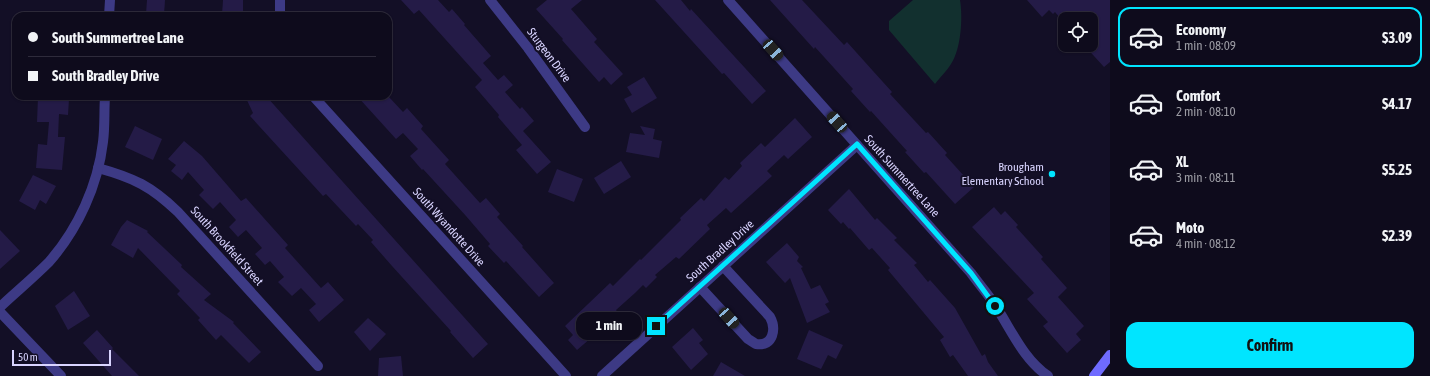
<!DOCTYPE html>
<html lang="en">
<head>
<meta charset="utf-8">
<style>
	body { margin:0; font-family:"Asap Condensed",sans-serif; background:#1c1929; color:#f1f3f6; height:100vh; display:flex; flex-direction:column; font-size:15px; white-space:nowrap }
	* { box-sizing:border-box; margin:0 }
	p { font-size:13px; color:#9b9ba3 }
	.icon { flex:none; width:22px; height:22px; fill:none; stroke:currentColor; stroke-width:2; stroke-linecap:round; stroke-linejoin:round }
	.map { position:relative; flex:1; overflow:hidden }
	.side { display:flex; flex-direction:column; background:#0e0b1c; width:320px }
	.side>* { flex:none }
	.top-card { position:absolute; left:12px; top:12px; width:380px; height:88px; border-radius:12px; box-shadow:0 1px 3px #0004,0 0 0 1px #2e2b3b; display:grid; align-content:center; height:88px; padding:0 16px; background:#0e0b1c }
	.tools { position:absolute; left:1058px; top:12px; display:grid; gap:8px }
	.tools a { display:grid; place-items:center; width:40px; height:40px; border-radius:8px; background:#0e0b1c; box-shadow:0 1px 3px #0004,0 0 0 1px #2e2b3b; font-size:20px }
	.scale { position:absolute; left:12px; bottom:10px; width:99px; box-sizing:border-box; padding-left:4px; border:2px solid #d9d4ff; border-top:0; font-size:11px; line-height:14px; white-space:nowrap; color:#d9d4ff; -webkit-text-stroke:3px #130f26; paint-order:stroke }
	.end { position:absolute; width:18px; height:18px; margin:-9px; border:5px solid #00e5ff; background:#111; box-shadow:0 0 0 2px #111 }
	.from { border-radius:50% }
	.bubble { position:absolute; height:28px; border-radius:12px; background:#0e0b1c; box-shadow:0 1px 3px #0004,0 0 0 1px #2e2b3b; font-size:13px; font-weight:700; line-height:28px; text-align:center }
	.car { position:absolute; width:12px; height:24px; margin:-12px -6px; border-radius:5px; box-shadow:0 0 3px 1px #0007; background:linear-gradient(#222 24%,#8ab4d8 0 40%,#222 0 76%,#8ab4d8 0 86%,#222 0) }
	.top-card b { display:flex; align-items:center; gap:14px; height:38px; font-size:15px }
	.top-card b+b { border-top:1px solid #2e2b3b }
	.top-card i { width:10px; height:10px; background:#f1f3f6 }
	ul { padding:7px 0 0; list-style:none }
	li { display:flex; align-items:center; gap:12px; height:60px; margin:0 8px 6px; padding:0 8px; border:2px solid transparent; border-radius:12px }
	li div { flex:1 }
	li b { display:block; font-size:15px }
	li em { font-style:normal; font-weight:700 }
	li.current { border-color:#00e5ff }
	li>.icon { width:36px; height:36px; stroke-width:1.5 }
	.primary-button { display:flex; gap:8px; margin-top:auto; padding:8px 16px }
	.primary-button a { flex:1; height:46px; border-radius:12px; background:#00e5ff; color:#111; font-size:16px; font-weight:700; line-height:46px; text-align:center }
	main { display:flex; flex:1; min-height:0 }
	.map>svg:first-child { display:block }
	.green { fill:#12302f }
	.building { fill:#241b47 }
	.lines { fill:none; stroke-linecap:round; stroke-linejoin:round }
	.street { stroke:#3d3a85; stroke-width:10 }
	.secondary { stroke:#6f6bff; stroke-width:10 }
	.route { stroke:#00e5ff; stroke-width:5 }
	.poi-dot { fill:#00e5ff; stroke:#130f26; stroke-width:1.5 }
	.labels { text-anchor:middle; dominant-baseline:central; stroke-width:4; stroke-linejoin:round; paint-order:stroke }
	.street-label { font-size:12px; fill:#d9d4ff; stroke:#130f26 }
	.poi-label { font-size:12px; fill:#d9d4ff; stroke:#130f26; text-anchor:end }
</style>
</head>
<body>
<main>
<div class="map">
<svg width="1110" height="376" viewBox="0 0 1110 376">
	<rect width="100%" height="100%" fill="#130f26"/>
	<path class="green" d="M913 0H960C963 18 961 49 951 64 947 71 940 77 935 84L889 30V21Z"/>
	<g class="building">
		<path d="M147 0H165L164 15 146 14Z"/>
		<path d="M223 0H243V15H222Z"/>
		<path d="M401 0H438L449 12 452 9 465 24 464 25 491 56 483 63 498 80 504 75 513 85 505 92 520 109 522 107 534 121 523 131 551 162 537 174 516 150 522 145 498 117 499 115 475 87 482 80 419 10 414 14Z"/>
		<path d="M547 0H582L571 9 597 39 594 42 623 74 611 85 604 77 599 82 562 40 563 39 536 9Z"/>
		<path d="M655 0H681L690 11 691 9 766 91 752 104 724 73 722 74Z"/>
		<path d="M770 0H802L844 45 847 42 873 71 892 92 890 94 926 133 928 132 947 153 945 155 974 187 955 204 926 172 924 173 905 152 907 151 871 111 870 112 851 91 853 89 815 47 814 49Z"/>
		<path d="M1027 0H1110V62L1104 67 1084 45H1091V19H1061L1055 12 1053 14 1049 10 1042 17Z"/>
		<path d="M644 77 657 98 632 113 624 99 632 95 627 87Z"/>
		<path d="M245 96H266L488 344 473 358 450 332 451 331 392 266 371 242 373 240 358 224 356 226 326 194 323 196 250 116 253 113Z"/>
		<path d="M357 96H388L403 112 407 108 423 126 421 129 449 160 445 164 480 203 486 198 500 214 497 217 523 246 522 247 554 283 539 297 506 261 504 263 488 246 490 244 466 216 423 169 422 170 410 156 418 149 403 133 396 139Z"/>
		<path d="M38 97 69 99 68 115 59 114 58 137H65L62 170 36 168 38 144 47 145 49 122H37Z"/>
		<path d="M795 118 812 137 788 159 784 155 767 171 772 176 731 213 726 208 707 225 710 229 679 259 676 257 655 275 657 277 646 288 643 285 635 293 616 310 619 314 577 350 568 340 573 335 565 326 610 283 613 286 640 259 641 260 681 220 680 218 701 198 704 201 725 177 729 180 742 166 740 163 761 143 765 147Z"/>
		<path d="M135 126 162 139 153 160 125 147Z"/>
		<path d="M640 126 655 129 653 139 662 141 659 158 626 152 630 133 645 135Z"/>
		<path d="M184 141 202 156 241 201 246 198 288 245 285 248 321 288 328 282 344 300 319 322 309 310 316 304 301 288 292 296 278 282 284 277 270 261 265 265 255 254 262 248 246 230 238 237 229 227 236 220 220 202 213 209 199 195 204 190 188 172 182 180 171 171 176 165 168 159Z"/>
		<path d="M621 161 631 177 604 194 594 178Z"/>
		<path d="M557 169 583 179 574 202 548 192Z"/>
		<path d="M33 175 56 186 46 204 40 200 35 210 19 201Z"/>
		<path d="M849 189 875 220 877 218 897 238 894 240 917 263 914 265 928 282 930 280 955 308 982 356 985 354 988 362 998 376H968L953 355 950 357 940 340 944 337 888 270 890 268 872 248 869 250 850 228 849 229 843 222 841 224 828 210Z"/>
		<path d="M994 207 1001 215 1005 211 1018 225 1016 227 1043 257 1041 259 1067 288 1058 297 1084 326 1076 334 1081 340 1067 353 1043 326 1048 322 1027 299 1034 293 972 227Z"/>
		<path d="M127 220 148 231 147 232 182 265 181 267 211 294 204 300 234 322 233 323 261 352 249 363 221 335 216 340 198 320 200 318 177 294 180 291 138 248 133 258 111 245 121 227Z"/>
		<path d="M0 230 20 251 0 269Z"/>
		<path d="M787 243 799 257 797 261 803 267 801 268 811 289 820 285 829 302 825 304 830 312 807 323 790 278 785 283 766 262Z"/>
		<path d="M74 291 90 316 68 330 55 306Z"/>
		<path d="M368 318 386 334 370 351 354 332Z"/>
		<path d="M693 328 703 340 699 343 708 354 691 370 672 347Z"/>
		<path d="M97 330 113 348 112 349 139 376H112L83 343Z"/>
		<path d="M809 330 843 345 836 359 828 355 821 369 797 359Z"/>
		<path d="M401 356 403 376H378L379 358Z"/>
		<path d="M721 362 745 376H713Z"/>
	</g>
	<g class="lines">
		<g class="street">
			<path d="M490 0 528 48 585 127"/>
			<path d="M728 0 971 273C979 284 988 294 995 305 1011 329 1023 359 1048 376"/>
			<path d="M109 16 110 0"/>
			<path d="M280 16V0"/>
			<path d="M313 96 566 376"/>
			<path d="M98 168C134 178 151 186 178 212L318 366"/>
			<path d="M700 287 748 339C750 340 754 343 756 344 774 347 776 328 770 317L723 266"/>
			<path d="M0 307C16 292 33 278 49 262 78 229 98 185 103 142 105 127 104 111 105 96"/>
			<path d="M0 312 61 376"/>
			<path d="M602 376 857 145"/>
		</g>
		<path class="secondary" d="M1094 376 1110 355"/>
	</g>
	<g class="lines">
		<path class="route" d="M656 326 857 144 971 273 995 306"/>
	</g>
	<circle class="poi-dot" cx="1052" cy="174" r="4"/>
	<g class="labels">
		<g class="street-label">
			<text transform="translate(549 55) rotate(53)">Sturgeon Drive</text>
			<text transform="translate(902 176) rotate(48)">South Summertree Lane</text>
			<text transform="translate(449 227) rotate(48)">South Wyandotte Drive</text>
			<text transform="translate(227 246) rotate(48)">South Brookfield Street</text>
			<text transform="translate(720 251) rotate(-42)">South Bradley Drive</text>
		</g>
		<g class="poi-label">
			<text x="1044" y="167">Brougham<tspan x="1044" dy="14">Elementary School</tspan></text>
		</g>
	</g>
</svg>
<div class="tools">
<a><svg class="icon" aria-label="locate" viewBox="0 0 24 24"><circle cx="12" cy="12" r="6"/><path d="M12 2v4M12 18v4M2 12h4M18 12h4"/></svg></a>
</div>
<div class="scale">50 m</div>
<i class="end from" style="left:995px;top:306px"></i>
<i class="end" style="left:656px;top:326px"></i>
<div class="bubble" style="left:576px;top:312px;width:66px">1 min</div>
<i class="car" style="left:773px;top:50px;rotate:138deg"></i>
<i class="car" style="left:837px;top:122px;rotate:318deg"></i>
<i class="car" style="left:729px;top:318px;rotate:138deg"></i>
<div class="top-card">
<b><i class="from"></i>South Summertree Lane</b>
<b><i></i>South Bradley Drive</b>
</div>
</div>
<section class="side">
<ul>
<li class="current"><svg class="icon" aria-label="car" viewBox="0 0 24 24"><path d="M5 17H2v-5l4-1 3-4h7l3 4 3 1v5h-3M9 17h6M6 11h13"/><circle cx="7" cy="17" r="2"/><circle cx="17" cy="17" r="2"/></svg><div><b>Economy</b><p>1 min · 08:09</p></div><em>$3.09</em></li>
<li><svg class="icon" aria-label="car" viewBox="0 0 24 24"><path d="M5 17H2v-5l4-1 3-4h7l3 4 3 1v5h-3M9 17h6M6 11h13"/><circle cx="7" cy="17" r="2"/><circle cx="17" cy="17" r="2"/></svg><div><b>Comfort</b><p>2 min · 08:10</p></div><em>$4.17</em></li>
<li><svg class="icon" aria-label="car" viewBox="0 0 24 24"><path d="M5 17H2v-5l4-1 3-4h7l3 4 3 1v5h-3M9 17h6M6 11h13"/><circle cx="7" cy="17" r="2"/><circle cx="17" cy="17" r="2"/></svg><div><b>XL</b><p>3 min · 08:11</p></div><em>$5.25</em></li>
<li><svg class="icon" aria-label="car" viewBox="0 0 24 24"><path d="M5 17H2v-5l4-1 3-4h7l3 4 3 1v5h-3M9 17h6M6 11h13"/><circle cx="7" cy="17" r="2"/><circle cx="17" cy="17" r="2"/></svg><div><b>Moto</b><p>4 min · 08:12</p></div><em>$2.39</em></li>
</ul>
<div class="primary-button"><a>Confirm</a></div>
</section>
</main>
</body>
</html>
